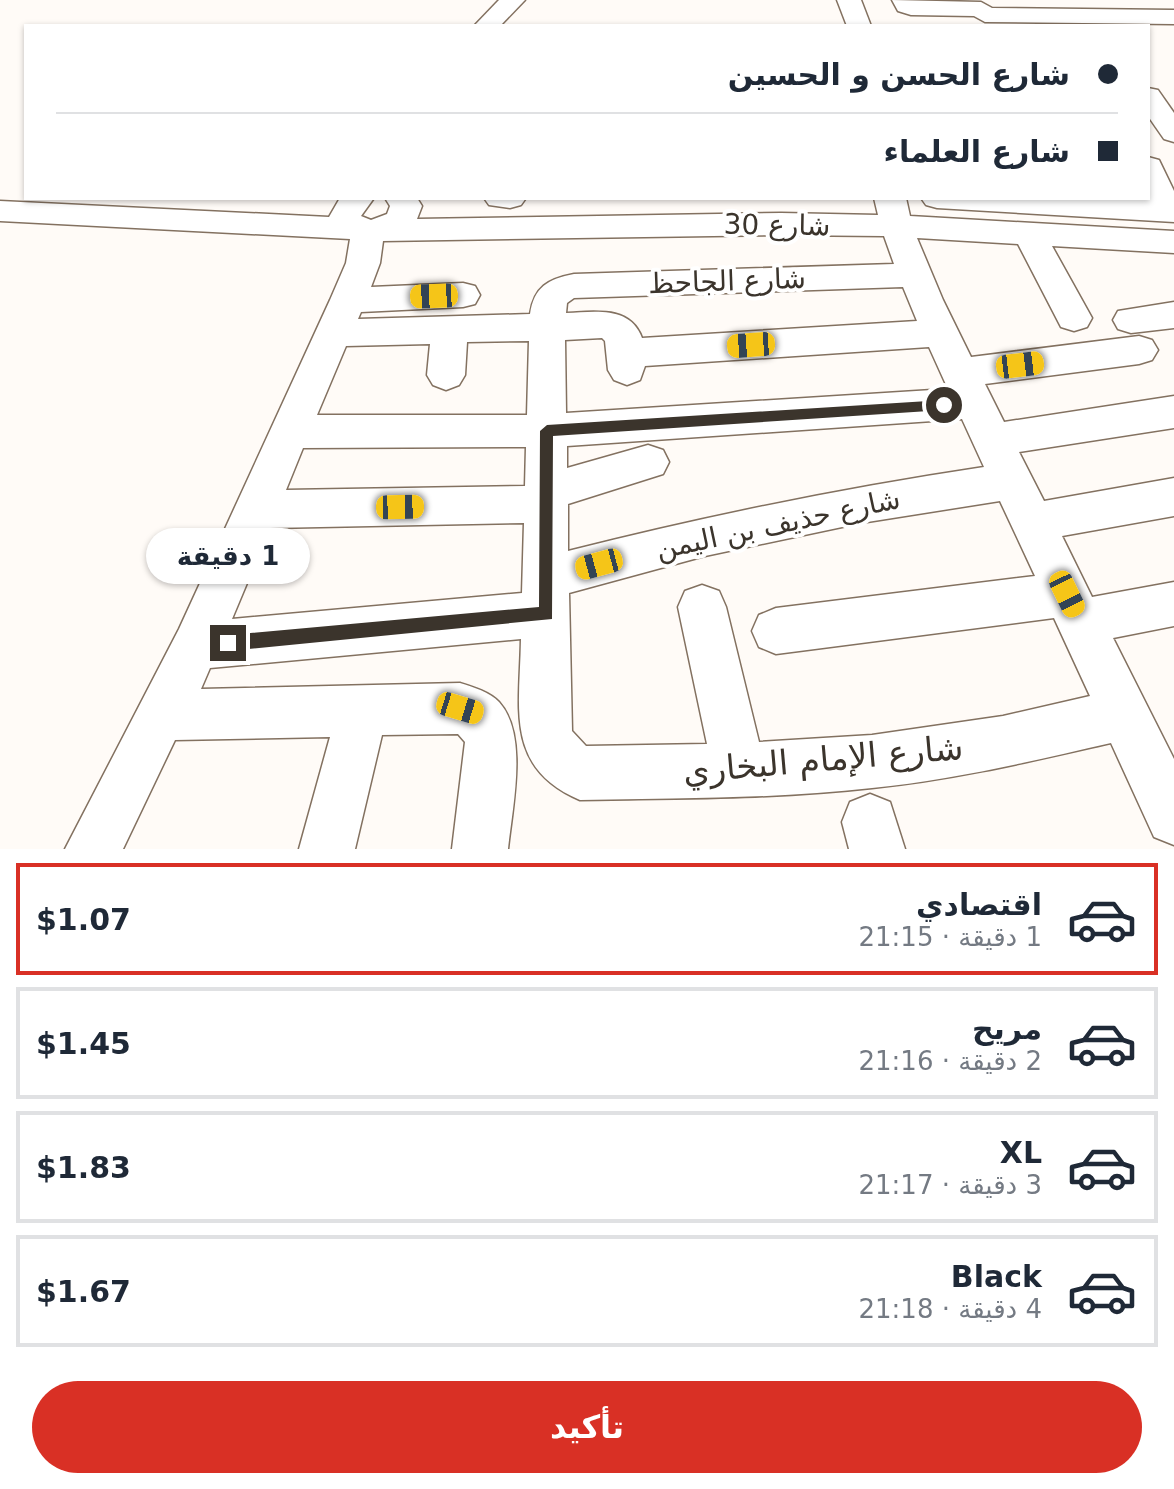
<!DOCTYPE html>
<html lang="ar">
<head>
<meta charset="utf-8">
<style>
	body { margin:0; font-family:"DejaVu Sans","Noto Sans Arabic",sans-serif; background:#f2f2f3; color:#1f2937; direction:rtl; height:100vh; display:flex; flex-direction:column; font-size:30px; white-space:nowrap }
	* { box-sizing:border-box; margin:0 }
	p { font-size:26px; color:#747a83 }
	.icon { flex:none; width:44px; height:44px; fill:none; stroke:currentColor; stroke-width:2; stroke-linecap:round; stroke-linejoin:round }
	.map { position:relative; height:849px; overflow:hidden; direction:ltr }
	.panel { display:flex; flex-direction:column; background:#fff; flex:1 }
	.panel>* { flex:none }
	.top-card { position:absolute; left:24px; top:24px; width:1126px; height:176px; border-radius:0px; box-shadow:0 2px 6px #0004; direction:rtl; display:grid; align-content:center; height:176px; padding:0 32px; background:#fff }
	.end { position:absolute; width:36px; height:36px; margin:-18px; border:10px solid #3b342c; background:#fff; box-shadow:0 0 0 4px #fff }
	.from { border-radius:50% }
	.bubble { position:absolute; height:56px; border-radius:28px; background:#fff; box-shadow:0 2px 6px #0004; font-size:26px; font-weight:700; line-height:56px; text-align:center; direction:rtl }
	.car { position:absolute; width:24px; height:48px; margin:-24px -12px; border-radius:10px; box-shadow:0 0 6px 2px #0007; background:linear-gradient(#f5c518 24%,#345 0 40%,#f5c518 0 76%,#345 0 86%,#f5c518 0) }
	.top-card b { display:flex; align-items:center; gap:28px; height:76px; font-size:30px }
	.top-card b+b { border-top:2px solid #e0e1e3 }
	.top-card i { width:20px; height:20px; background:#1f2937 }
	ul { padding:14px 0 0; list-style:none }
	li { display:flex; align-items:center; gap:24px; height:112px; margin:0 16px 12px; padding:0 16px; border:4px solid #e0e1e3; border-radius:0px }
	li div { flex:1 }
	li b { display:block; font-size:30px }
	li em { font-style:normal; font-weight:700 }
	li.selected { border-color:#d93025 }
	li>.icon { width:72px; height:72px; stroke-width:1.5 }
	.action { display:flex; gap:16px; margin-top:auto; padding:16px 32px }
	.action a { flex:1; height:92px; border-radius:48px; background:#d93025; color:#fff; font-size:32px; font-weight:700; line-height:92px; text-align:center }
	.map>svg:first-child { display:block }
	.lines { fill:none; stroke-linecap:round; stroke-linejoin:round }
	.minor-casing { stroke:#837160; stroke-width:3 }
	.minor { fill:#fff; fill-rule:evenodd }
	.route { fill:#3b342c }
	.labels { text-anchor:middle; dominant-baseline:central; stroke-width:8; stroke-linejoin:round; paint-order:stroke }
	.street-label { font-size:28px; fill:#3b342c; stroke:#fff }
	.near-street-label { font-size:34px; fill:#3b342c; stroke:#fff }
</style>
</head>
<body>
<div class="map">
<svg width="1174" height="849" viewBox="0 0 1174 849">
	<rect width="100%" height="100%" fill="#fffbf7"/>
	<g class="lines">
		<g class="minor-casing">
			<g id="minor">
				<path d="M499 0H525L500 26H474Z"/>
				<path d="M837 0H861L871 26H847Z"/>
				<path d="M892 0 981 2 992 8 1174 10V24L985 22 974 16 911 15 898 11Z"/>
				<path d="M1148 88 1158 90 1174 113V142L1164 139 1148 116Z"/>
				<path d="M1148 157 1159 160 1174 191V222L937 208 926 205 921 198 1146 200Z"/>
				<path d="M340 198H374L361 216 371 220 387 214 390 206 385 198H417L422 206 417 219 781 213 878 215 874 198H906L910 216 1174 231V253L1052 246 1092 318 1087 327 1074 331 1061 327 1018 244 917 238 943 300 971 357 1139 336 1152 340 1158 350 1152 360 1139 364 985 384 1004 422 1174 396V428L1019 452 1044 501 1174 478V516L1062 536 1092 597 1174 582V626L1113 638 1174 759V845L1154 837 1111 743C1032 761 953 780 872 788 775 799 677 798 580 800 504 768 520 708 521 639L210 668 201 689 460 683C473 687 490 692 499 702 529 735 512 808 508 849H452L465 742 458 734 382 735 355 849H299L330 737 175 740 123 849H65L179 629 330 300 346 263 350 239 0 221V201L329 217ZM781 235 884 236 894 264 574 274C548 279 534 287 530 314L358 319 361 312 463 307 475 304 480 295 475 286 463 283 371 287 380 263 383 241ZM903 287 917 321 642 338C630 305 594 312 566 313L567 303 574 298ZM602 338 605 341 608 370 614 380 627 385 640 380 645 366 929 347 948 389 566 413 565 340ZM529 341 527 415H317L346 346 430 344 427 375 433 385 446 390 459 385 465 375 467 342ZM962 419 984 467C844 488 706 516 568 551V504L663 474 669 462 663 450 648 445 567 468V446ZM526 447 525 486 286 490 303 448ZM1000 501 1035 576 776 608 759 615 752 631 759 647 776 654 1054 618 1090 696 1003 716 872 735 759 742 726 607 719 591 702 585 685 591 678 607 707 744 586 746 572 731 569 593 705 556 861 523ZM524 523 522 593 232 619 270 528Z"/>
				<path d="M484 198H526L521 205 510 208 489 205Z"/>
				<path d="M1174 302V328L1131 333 1118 329 1113 320 1118 311Z"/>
				<path d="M870 794 890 802 905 849H849L842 822 850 802Z"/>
			</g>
		</g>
		<use href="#minor" class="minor"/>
	</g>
	<path class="route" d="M944 400 951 405 944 410 553 436 552 619 228 651 220 643 228 635 539 607 540 431 547 425Z"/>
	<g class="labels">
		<g class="street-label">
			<text transform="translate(777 225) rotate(1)">شارع 30</text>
			<text transform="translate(727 281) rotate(-2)">شارع الجاحظ</text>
			<text transform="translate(778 524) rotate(-12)">شارع حذيف بن اليمن</text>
		</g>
		<g class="near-street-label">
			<text transform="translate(823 759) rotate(-5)">شارع الإمام البخاري</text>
		</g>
	</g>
</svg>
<i class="end from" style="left:944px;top:405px"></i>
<i class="end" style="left:228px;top:643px"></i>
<div class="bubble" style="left:146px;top:528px;width:164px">1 دقيقة</div>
<i class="car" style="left:434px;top:296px;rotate:268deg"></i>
<i class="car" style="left:751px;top:345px;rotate:266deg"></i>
<i class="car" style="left:1020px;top:365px;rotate:83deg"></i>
<i class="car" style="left:400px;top:507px;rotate:89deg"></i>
<i class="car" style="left:599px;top:564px;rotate:255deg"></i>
<i class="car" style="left:1067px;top:594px;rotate:154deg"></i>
<i class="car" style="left:460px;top:708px;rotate:107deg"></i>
<div class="top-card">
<b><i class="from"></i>شارع الحسن و الحسين</b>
<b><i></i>شارع العلماء</b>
</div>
</div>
<section class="panel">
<ul>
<li class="selected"><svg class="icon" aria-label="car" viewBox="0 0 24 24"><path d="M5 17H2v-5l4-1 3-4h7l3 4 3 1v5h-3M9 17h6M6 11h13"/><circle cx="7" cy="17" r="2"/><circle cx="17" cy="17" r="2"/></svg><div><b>اقتصادي</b><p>1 دقيقة · 21:15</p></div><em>$1.07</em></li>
<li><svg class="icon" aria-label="car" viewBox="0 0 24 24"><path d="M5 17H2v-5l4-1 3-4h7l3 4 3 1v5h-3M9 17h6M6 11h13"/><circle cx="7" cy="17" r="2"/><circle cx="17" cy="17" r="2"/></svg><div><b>مريح</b><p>2 دقيقة · 21:16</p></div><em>$1.45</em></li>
<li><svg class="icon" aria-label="car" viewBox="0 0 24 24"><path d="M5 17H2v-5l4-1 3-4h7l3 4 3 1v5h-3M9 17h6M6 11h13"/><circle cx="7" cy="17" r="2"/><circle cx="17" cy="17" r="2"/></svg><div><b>XL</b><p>3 دقيقة · 21:17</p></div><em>$1.83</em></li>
<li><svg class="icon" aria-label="car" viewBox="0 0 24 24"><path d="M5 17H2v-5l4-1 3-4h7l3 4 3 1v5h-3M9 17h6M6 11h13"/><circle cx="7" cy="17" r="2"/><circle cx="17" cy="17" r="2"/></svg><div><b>Black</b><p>4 دقيقة · 21:18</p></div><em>$1.67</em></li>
</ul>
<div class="action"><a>تأكيد</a></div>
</section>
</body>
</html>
